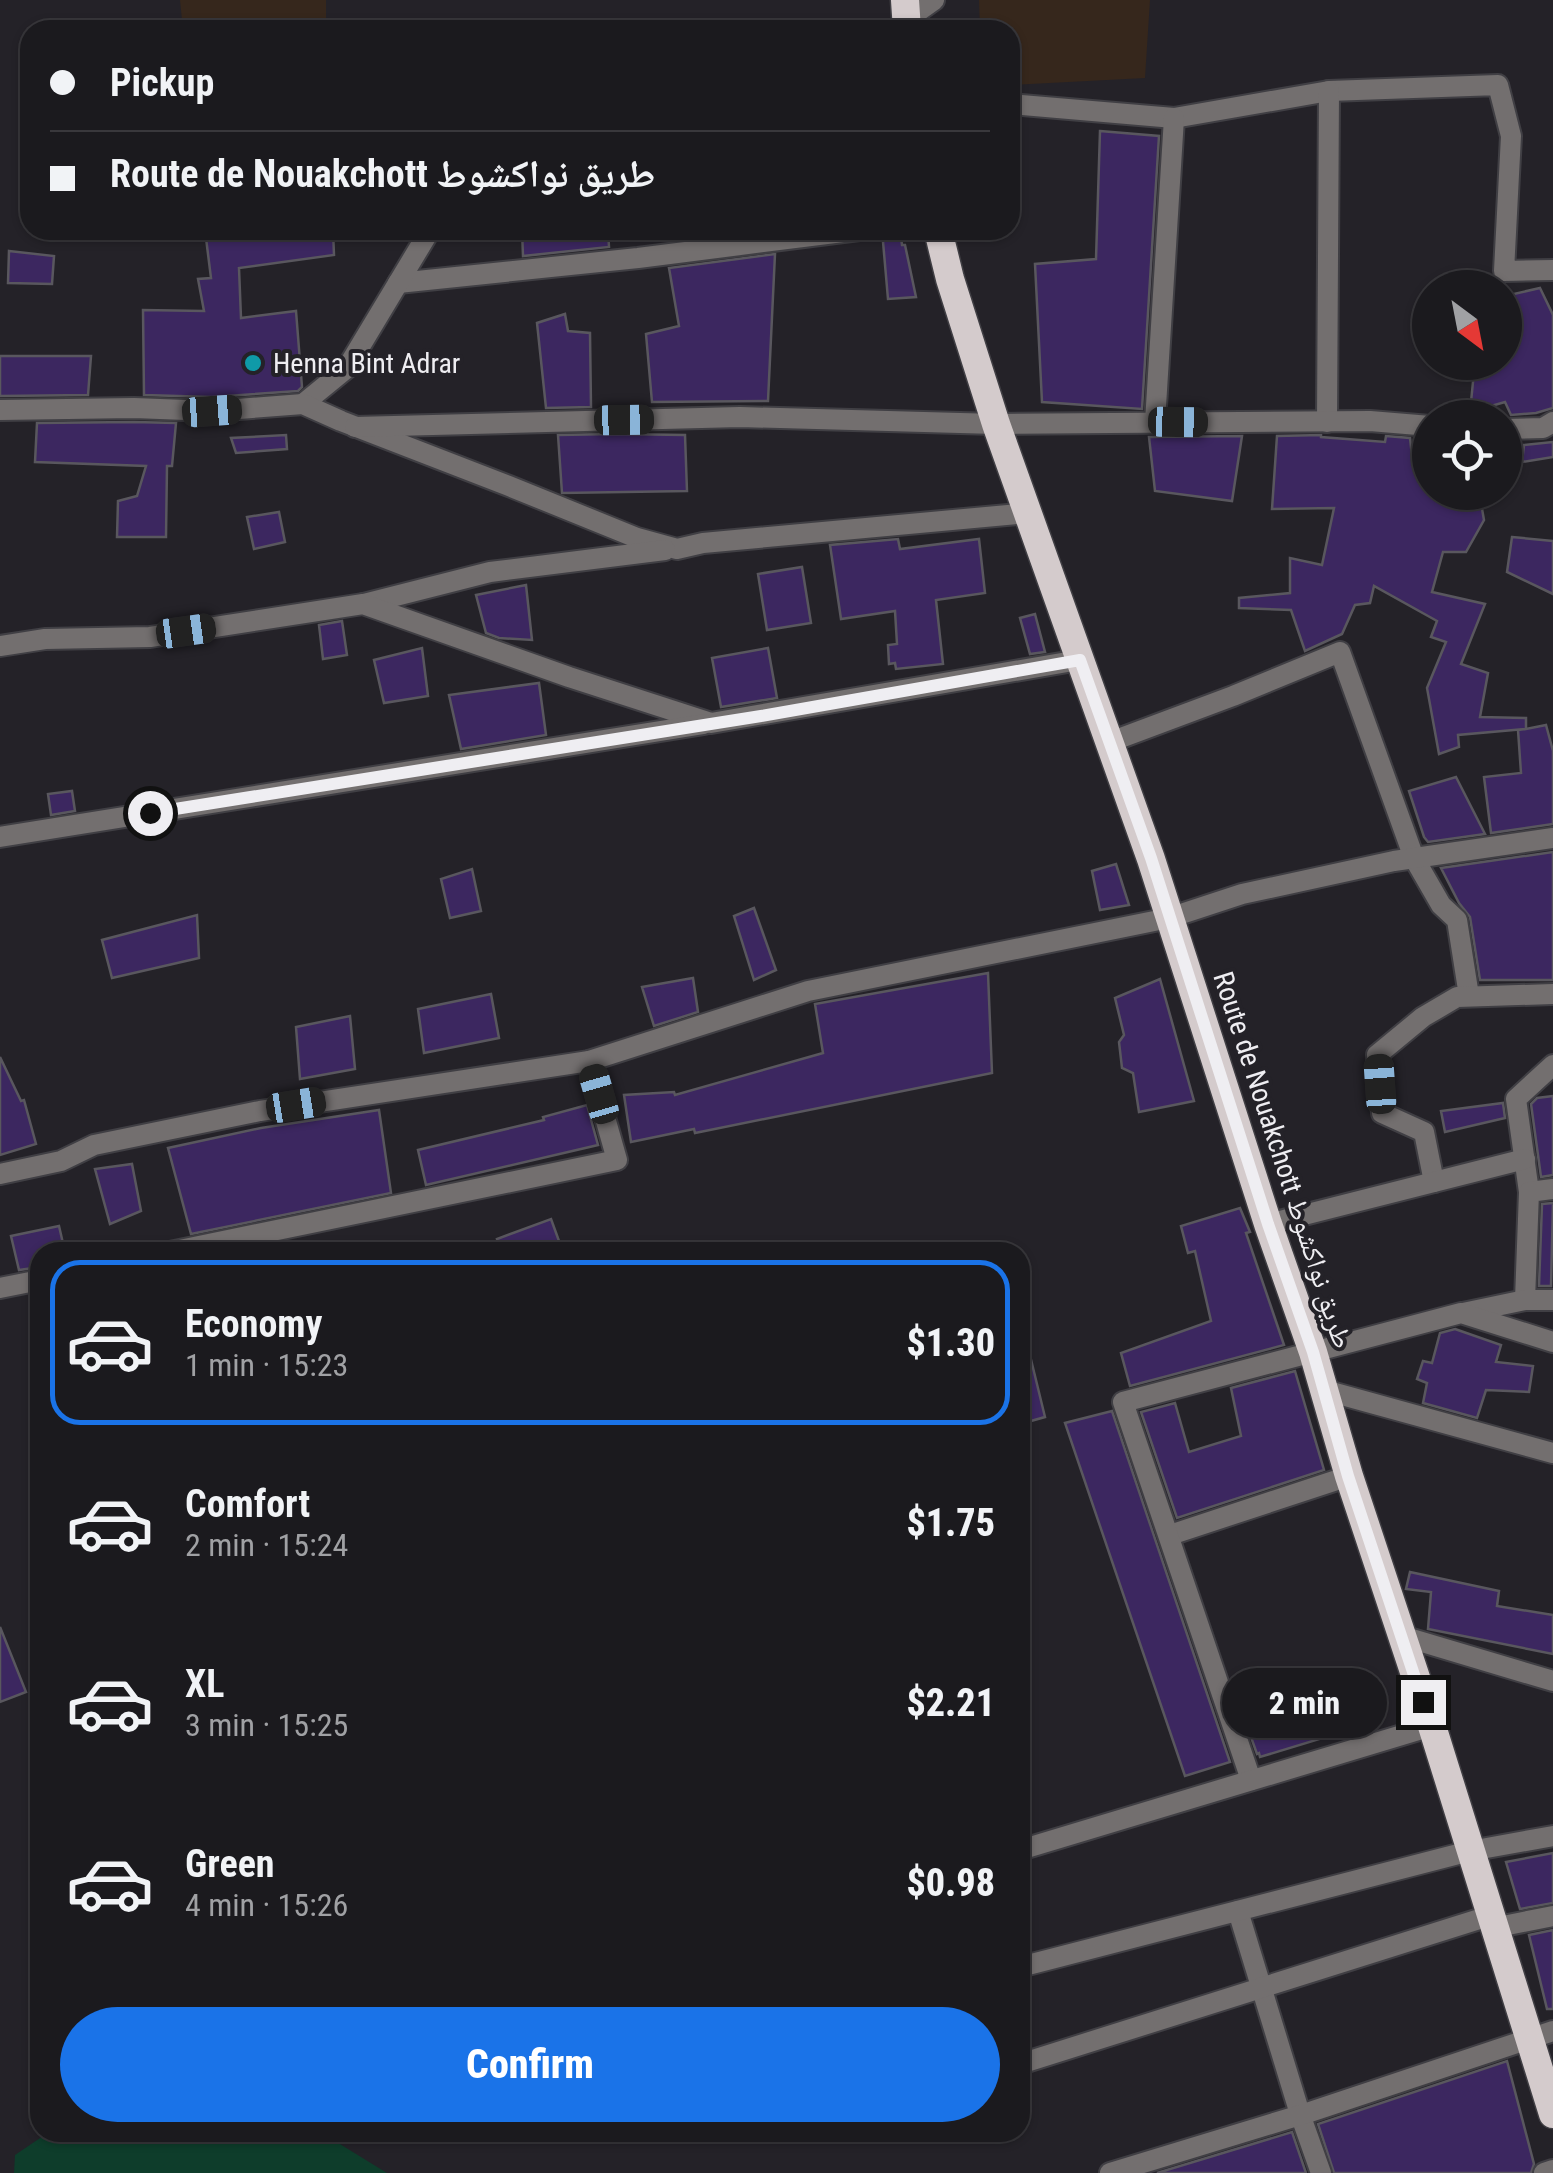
<!DOCTYPE html>
<html lang="en">
<head>
<meta charset="utf-8">
<style>
	body { margin:0; font-family:"Roboto Condensed","Noto Naskh Arabic",sans-serif; background:#242327; color:#f1f3f6; height:100vh; display:flex; flex-direction:column; font-size:38px; white-space:nowrap }
	* { box-sizing:border-box; margin:0 }
	p { font-size:32px; color:#a0a1a4 }
	.icon { flex:none; width:55px; height:55px; fill:none; stroke:currentColor; stroke-width:2; stroke-linecap:round; stroke-linejoin:round }
	.map { position:relative; flex:1; overflow:hidden }
	.panel { position:absolute; left:30px; top:1242px; width:1000px; height:900px; display:flex; flex-direction:column; background:#1b1a1e; border-radius:30px; box-shadow:0 2px 8px #0004,0 0 0 2px #39383c }
	.panel>* { flex:none }
	.hud { position:absolute; left:20px; top:20px; width:1000px; height:220px; border-radius:30px; box-shadow:0 2px 8px #0004,0 0 0 2px #39383c; display:grid; align-content:center; height:220px; padding:0 30px; background:#1b1a1e }
	.needle { width:65px; rotate:148deg }
	.buttons { position:absolute; left:1412px; top:270px; display:grid; gap:20px }
	.buttons a { display:grid; place-items:center; width:110px; height:110px; border-radius:50%; background:#1b1a1e; box-shadow:0 2px 8px #0004,0 0 0 2px #39383c; font-size:50px }
	.end { position:absolute; width:45px; height:45px; margin:-22px; border:12px solid #efeef2; background:#111; box-shadow:0 0 0 5px #111 }
	.from { border-radius:50% }
	.bubble { position:absolute; height:70px; border-radius:35px; background:#1b1a1e; box-shadow:0 2px 8px #0004,0 0 0 2px #39383c; font-size:32px; font-weight:800; line-height:70px; text-align:center }
	.car { position:absolute; width:30px; height:60px; margin:-30px -15px; border-radius:12px; box-shadow:0 0 8px 2px #0007; background:linear-gradient(#222 24%,#8ab4d8 0 40%,#222 0 76%,#8ab4d8 0 86%,#222 0) }
	.hud b { display:flex; align-items:center; gap:35px; height:95px; font-size:38px }
	.hud b+b { border-top:2px solid #39383c }
	.hud i { width:25px; height:25px; background:#f1f3f6 }
	ul { padding:18px 0 0; list-style:none }
	li { display:flex; align-items:center; gap:30px; height:165px; margin:0 20px 15px; padding:0 10px; border:5px solid transparent; border-radius:30px }
	li div { flex:1 }
	li b { display:block; font-size:38px }
	li em { font-style:normal; font-weight:800 }
	li.active { border-color:#1a73e8 }
	li>.icon { width:90px; height:90px; stroke-width:1.5 }
	.primary-button { display:flex; gap:20px; margin-top:auto; padding:20px 30px }
	.primary-button a { flex:1; height:115px; border-radius:60px; background:#1a73e8; color:#fff; font-size:40px; font-weight:800; line-height:115px; text-align:center }
	.map>svg:first-child { display:block }
	.education { fill:#36271c }
	.green { fill:#0e3d2b }
	.building { fill:#3c2760; stroke:#59575e; stroke-width:2.5 }
	.lines { fill:none; stroke-linecap:round; stroke-linejoin:round }
	.minor-casing { stroke:#403f44; stroke-width:24 }
	.trunk-casing { stroke:#403f44; stroke-width:31 }
	.minor { stroke:#736f6f; stroke-width:20 }
	.trunk { stroke:#d4cbcc; stroke-width:28 }
	.route { stroke:#efeef2; stroke-width:12 }
	.culture-dot { fill:#0f9aa8; stroke:#242228; stroke-width:4 }
	.labels { text-anchor:middle; dominant-baseline:central; stroke-width:8; stroke-linejoin:round; paint-order:stroke }
	.poi-label { font-size:28px; fill:#efeef2; stroke:#242228; text-anchor:start }
	.street-label { font-size:28px; fill:#efeef2; stroke:#242228 }
</style>
</head>
<body>
<div class="map">
<svg width="1553" height="2173" viewBox="0 0 1553 2173">
	<rect width="100%" height="100%" fill="#242228"/>
	<g class="education">
		<path d="M180 0H326V30H183Z"/>
		<path d="M979 0H1150L1145 78 1010 85V30H980Z"/>
	</g>
	<path class="green" d="M49 2132 322 2133 387 2173H14L15 2155Z"/>
	<g class="building">
		<path d="M1100 131 1159 136 1142 409 1042 402 1035 264 1096 259Z"/>
		<path d="M205 230H333L334 255 239 268 241 318 296 311 302 387 298 391 212 397 144 395 143 310 204 311 198 279 211 278Z"/>
		<path d="M522 230H608L609 247 523 256Z"/>
		<path d="M882 230H900L902 245H905L916 297 888 299Z"/>
		<path d="M9 251 54 256 52 284 8 283Z"/>
		<path d="M775 254 768 401 652 402 646 334 679 326 669 268Z"/>
		<path d="M1540 288 1553 315V408L1536 413 1511 415 1505 402 1470 412 1475 362H1505V296Z"/>
		<path d="M565 314 568 331 590 333 591 407 546 408 537 323Z"/>
		<path d="M0 356H91L88 395 0 396Z"/>
		<path d="M134 422 176 423 172 466H167L166 537H117L118 501 137 496 146 466 35 462 37 423Z"/>
		<path d="M615 434 685 435 687 491 562 493 558 435Z"/>
		<path d="M286 435 287 449 236 453 231 438Z"/>
		<path d="M1321 435V437L1385 442 1386 436 1410 438 1412 456 1430 454V492H1479L1484 520 1466 552H1443L1432 592 1485 604 1461 664 1488 673 1480 717 1526 718V729L1546 725 1553 751V824L1491 833 1484 777 1521 773 1518 730 1525 729 1458 735 1459 747 1439 754 1427 688 1446 642 1431 637 1437 621 1374 586 1370 603 1355 605 1342 634 1305 651 1291 610 1239 608V598L1290 593V558L1322 565 1334 508 1272 509 1277 436Z"/>
		<path d="M1242 436 1232 501 1155 491 1149 437Z"/>
		<path d="M1553 442V457L1522 462 1524 445Z"/>
		<path d="M279 512 285 542 254 549 247 517Z"/>
		<path d="M1512 537 1553 541V594L1507 572Z"/>
		<path d="M898 539 900 549 979 539 985 593 936 600 943 664 896 669 895 663 889 664 888 645 897 644 895 611 841 619 830 545Z"/>
		<path d="M802 567 811 623 767 630 758 574Z"/>
		<path d="M526 585 532 640 499 638 486 633 476 595Z"/>
		<path d="M1035 614 1045 652 1030 654 1020 618Z"/>
		<path d="M342 621 347 655 323 659 319 625Z"/>
		<path d="M422 648 428 696 384 703 374 660Z"/>
		<path d="M768 648 777 698 721 707 712 658Z"/>
		<path d="M539 683 546 735 461 749 449 695Z"/>
		<path d="M1456 777 1485 834 1428 842 1424 837 1409 791Z"/>
		<path d="M72 791 75 811 51 815 48 794Z"/>
		<path d="M1553 852V980H1480L1470 917 1459 903 1441 868Z"/>
		<path d="M1116 864 1129 905 1100 910 1092 871Z"/>
		<path d="M472 869 481 911 450 918 441 879Z"/>
		<path d="M754 908 776 970 754 980 734 916Z"/>
		<path d="M197 915 199 958 112 978 102 940Z"/>
		<path d="M988 973 992 1073 695 1133 694 1129 631 1142 624 1095 674 1092 675 1095 823 1053 815 1004Z"/>
		<path d="M693 978 698 1012 654 1026 642 987Z"/>
		<path d="M1160 979 1194 1101 1139 1112 1133 1073 1122 1068 1119 1042 1124 1035 1115 998Z"/>
		<path d="M491 994 499 1038 424 1053 418 1009Z"/>
		<path d="M350 1016 355 1069 300 1079 296 1027Z"/>
		<path d="M0 1057 21 1101 24 1100 36 1144 0 1155Z"/>
		<path d="M1553 1096V1175L1541 1177 1531 1104 1537 1098Z"/>
		<path d="M1503 1103 1505 1118 1445 1132 1441 1111Z"/>
		<path d="M587 1105 598 1145 426 1185 418 1150 544 1120 543 1117Z"/>
		<path d="M379 1110 391 1193 191 1234 168 1148 261 1128Z"/>
		<path d="M132 1164 141 1211 110 1224 95 1169Z"/>
		<path d="M1553 1203 1551 1286H1539L1542 1204Z"/>
		<path d="M1240 1208 1250 1232 1246 1233 1284 1345 1130 1386 1121 1353 1211 1321 1195 1251 1188 1253 1181 1226Z"/>
		<path d="M551 1219 563 1252H501L497 1239Z"/>
		<path d="M59 1226 65 1252H40V1267L19 1270 11 1236Z"/>
		<path d="M1455 1329 1501 1345 1496 1362 1533 1366 1529 1392 1486 1390 1477 1418 1423 1403 1427 1383 1417 1379 1423 1361 1432 1363 1440 1333Z"/>
		<path d="M1026 1339 1045 1417 1020 1424V1340Z"/>
		<path d="M1295 1371 1324 1470 1177 1518 1141 1412 1175 1403 1189 1452 1241 1436 1231 1388Z"/>
		<path d="M1112 1411 1230 1762 1185 1776 1065 1423Z"/>
		<path d="M1410 1572 1499 1591 1497 1606 1553 1615V1654L1428 1629 1431 1592 1406 1589Z"/>
		<path d="M0 1627 26 1692 0 1702Z"/>
		<path d="M1308 1685 1326 1737 1260 1757 1259 1753 1257 1754 1241 1709Z"/>
		<path d="M1553 1853V1903L1520 1909 1506 1862Z"/>
		<path d="M1553 1930V2009H1547L1529 1935Z"/>
		<path d="M1507 2061 1534 2164 1531 2173H1334L1318 2124Z"/>
		<path d="M1292 2132 1306 2173H1157Z"/>
	</g>
	<g class="lines">
		<g class="minor-casing">
			<g id="minor">
				<path d="M906 20 934 0"/>
				<path d="M1010 104 1174 118 1329 91 1498 85 1511 136 1504 271 1553 270"/>
				<path d="M398 283 638 258 859 230"/>
				<path d="M303 404 347 368 430 230"/>
				<path d="M0 410 134 408 212 411 303 404 341 421 509 486 637 538 677 549 703 543 1029 513"/>
				<path d="M1155 422 1174 118"/>
				<path d="M1327 422 1329 91"/>
				<path d="M355 427 740 417 996 424 1370 421 1430 426"/>
				<path d="M1505 429 1543 428 1553 422"/>
				<path d="M364 604 490 572 665 550"/>
				<path d="M0 646 45 639 150 637 363 604 569 677 711 723 1079 660"/>
				<path d="M1110 742 1233 696 1340 652 1414 858 1441 905 1457 920 1469 996"/>
				<path d="M0 837 704 724"/>
				<path d="M0 1174 61 1161 94 1145 260 1111 589 1061 808 991 1169 918 1242 894 1394 861 1553 838"/>
				<path d="M1434 1182 1424 1132 1382 1113 1377 1055 1423 1017 1457 997 1553 994"/>
				<path d="M1529 1192 1516 1099 1553 1065"/>
				<path d="M1268 1224 1525 1159"/>
				<path d="M170 1252 617 1160 589 1061"/>
				<path d="M0 1288 40 1280"/>
				<path d="M1525 1300 1529 1192 1553 1189"/>
				<path d="M1463 1313 1525 1300H1553"/>
				<path d="M1324 1390 1553 1453"/>
				<path d="M1170 1535 1349 1476"/>
				<path d="M1402 1636 1553 1681"/>
				<path d="M1251 1780 1123 1402 1461 1313 1553 1342"/>
				<path d="M1020 1850 1432 1726"/>
				<path d="M1238 1911 1300 2114 1321 2173"/>
				<path d="M1493 1928 1553 1916"/>
				<path d="M1020 1967 1470 1851 1553 1836"/>
				<path d="M1020 2064 1489 1916"/>
				<path d="M1110 2173 1307 2113 1553 2031"/>
				<path d="M1544 2173 1553 2170"/>
			</g>
		</g>
		<g class="trunk-casing">
			<g id="trunk">
				<path d="M905 0 907 30"/>
				<path d="M938 230 950 279 996 424 1151 859 1268 1224 1313 1352 1349 1476 1432 1726 1553 2114"/>
			</g>
		</g>
		<use href="#minor" class="minor"/>
		<use href="#trunk" class="trunk"/>
	</g>
	<g class="lines">
		<path class="route" d="M150 813 761 716 1080 660 1151 858 1268 1224 1313 1352 1348 1476 1423 1702"/>
	</g>
	<circle class="culture-dot" cx="253" cy="363" r="10"/>
	<g class="labels">
		<g class="poi-label">
			<text x="273" y="363">Henna Bint Adrar</text>
		</g>
		<g class="street-label">
			<text transform="translate(1283 1160) rotate(72)">Route de Nouakchott طريق نواكشوط</text>
		</g>
	</g>
</svg>
<div class="buttons">
<a><svg class="needle" viewBox="-14 -14 28 28"><path d="M0-13l5 13h-10z" fill="#e53935"/><path d="M0 13l5-13h-10z" fill="#a0a1a4"/></svg></a>
<a><svg class="icon" aria-label="locate" viewBox="0 0 24 24"><circle cx="12" cy="12" r="6"/><path d="M12 2v4M12 18v4M2 12h4M18 12h4"/></svg></a>
</div>
<i class="end from" style="left:150px;top:813px"></i>
<i class="end" style="left:1423px;top:1702px"></i>
<div class="bubble" style="left:1222px;top:1668px;width:165px">2 min</div>
<i class="car" style="left:212px;top:411px;rotate:86deg"></i>
<i class="car" style="left:624px;top:420px;rotate:89deg"></i>
<i class="car" style="left:1178px;top:422px;rotate:91deg"></i>
<i class="car" style="left:186px;top:631px;rotate:82deg"></i>
<i class="car" style="left:1380px;top:1084px;rotate:356deg"></i>
<i class="car" style="left:599px;top:1094px;rotate:344deg"></i>
<i class="car" style="left:296px;top:1105px;rotate:81deg"></i>
<div class="hud">
<b><i class="from"></i>Pickup</b>
<b><i></i>Route de Nouakchott طريق نواكشوط</b>
</div>
<section class="panel">
<ul>
<li class="active"><svg class="icon" aria-label="car" viewBox="0 0 24 24"><path d="M5 17H2v-5l4-1 3-4h7l3 4 3 1v5h-3M9 17h6M6 11h13"/><circle cx="7" cy="17" r="2"/><circle cx="17" cy="17" r="2"/></svg><div><b>Economy</b><p>1 min · 15:23</p></div><em>$1.30</em></li>
<li><svg class="icon" aria-label="car" viewBox="0 0 24 24"><path d="M5 17H2v-5l4-1 3-4h7l3 4 3 1v5h-3M9 17h6M6 11h13"/><circle cx="7" cy="17" r="2"/><circle cx="17" cy="17" r="2"/></svg><div><b>Comfort</b><p>2 min · 15:24</p></div><em>$1.75</em></li>
<li><svg class="icon" aria-label="car" viewBox="0 0 24 24"><path d="M5 17H2v-5l4-1 3-4h7l3 4 3 1v5h-3M9 17h6M6 11h13"/><circle cx="7" cy="17" r="2"/><circle cx="17" cy="17" r="2"/></svg><div><b>XL</b><p>3 min · 15:25</p></div><em>$2.21</em></li>
<li><svg class="icon" aria-label="car" viewBox="0 0 24 24"><path d="M5 17H2v-5l4-1 3-4h7l3 4 3 1v5h-3M9 17h6M6 11h13"/><circle cx="7" cy="17" r="2"/><circle cx="17" cy="17" r="2"/></svg><div><b>Green</b><p>4 min · 15:26</p></div><em>$0.98</em></li>
</ul>
<div class="primary-button"><a>Confirm</a></div>
</section>
</div>
</body>
</html>
